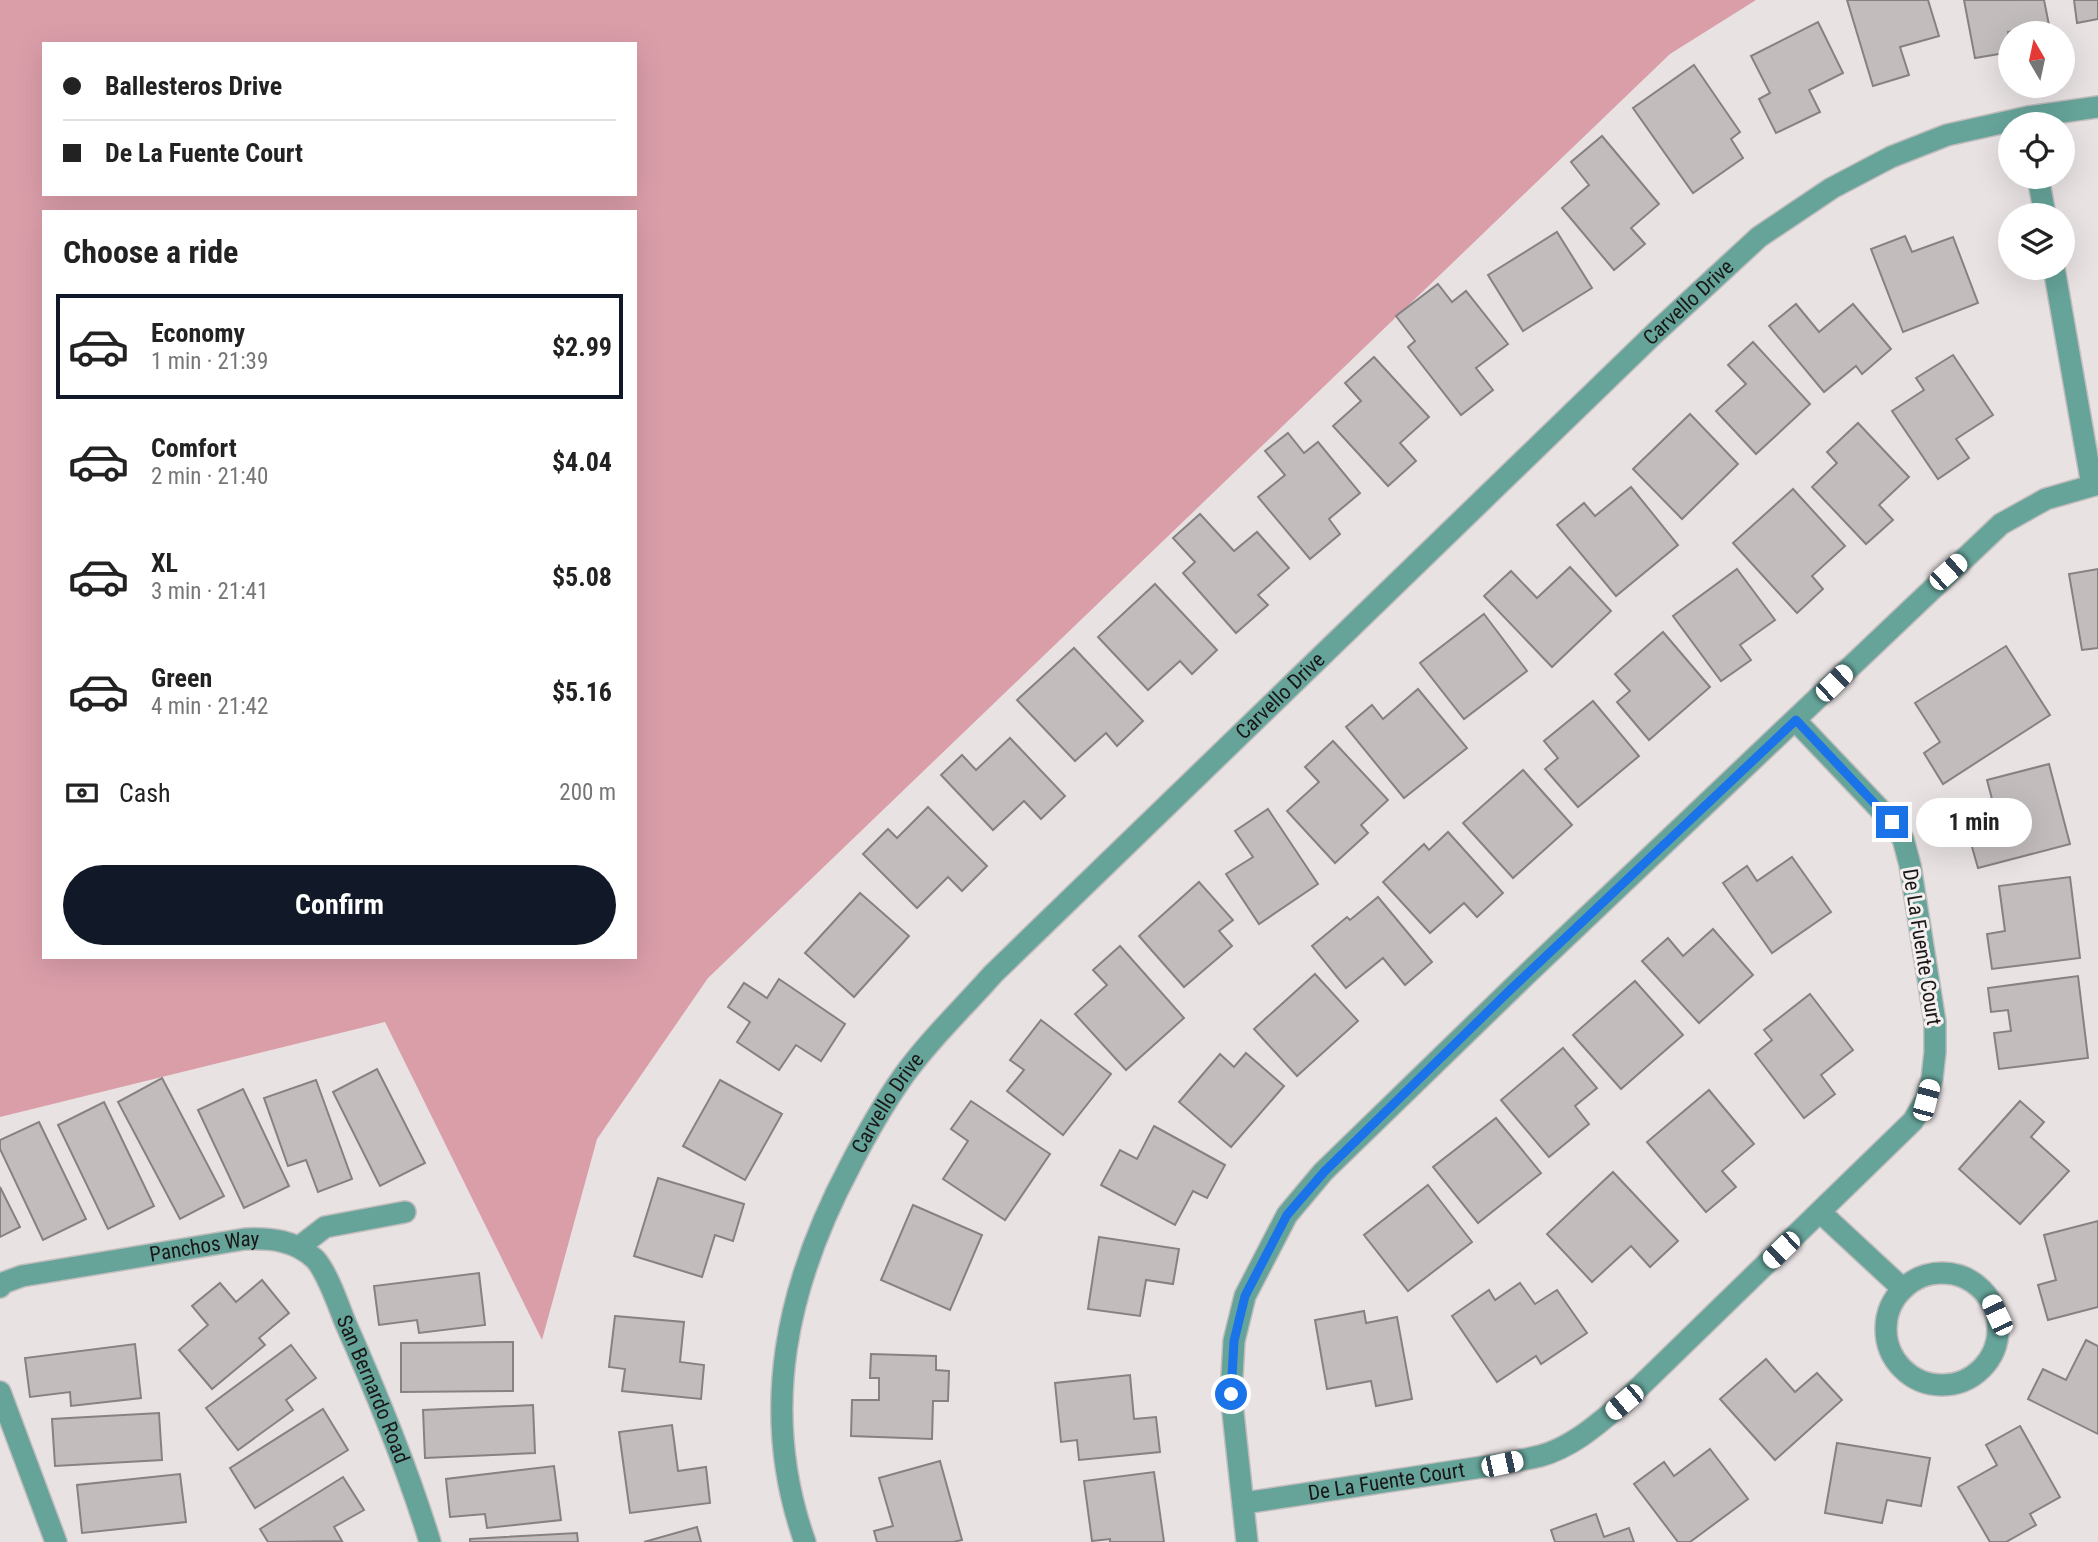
<!DOCTYPE html>
<html lang="en">
<head>
<meta charset="utf-8">
<style>
	body { margin:0; font-family:"Roboto Condensed",sans-serif; background:#f6f6f6; color:#222; height:100vh; display:flex; flex-direction:column; font-size:26px; white-space:nowrap }
	* { box-sizing:border-box; margin:0 }
	p { font-size:23px; color:#767676 }
	.icon { flex:none; width:38px; height:38px; fill:none; stroke:currentColor; stroke-width:2; stroke-linecap:round; stroke-linejoin:round }
	.map { position:relative; flex:1; overflow:hidden }
	.panel { position:absolute; left:42px; top:210px; width:595px; height:749px; display:flex; flex-direction:column; background:#fff; border-radius:0px; box-shadow:0 7px 28px #0002 }
	.panel>* { flex:none }
	.top-card { position:absolute; left:42px; top:42px; width:595px; height:154px; border-radius:0px; box-shadow:0 7px 28px #0002; display:grid; align-content:center; height:154px; padding:0 21px; background:#fff }
	.needle { width:46px; rotate:351deg }
	.controls { position:absolute; left:1998px; top:21px; display:grid; gap:14px }
	.controls a { display:grid; place-items:center; width:77px; height:77px; border-radius:50%; background:#fff; box-shadow:0 7px 28px #0002; font-size:35px }
	.end { position:absolute; width:32px; height:32px; margin:-16px; border:9px solid #1a73e8; background:#fff; box-shadow:0 0 0 4px #fff }
	.from { border-radius:50% }
	.bubble { position:absolute; height:49px; border-radius:24px; background:#fff; box-shadow:0 7px 28px #0002; font-size:23px; font-weight:700; line-height:49px; text-align:center }
	.car { position:absolute; width:21px; height:42px; margin:-21px -10px; border-radius:9px; box-shadow:0 0 5px 2px #0007; background:linear-gradient(#fff 24%,#345 0 40%,#fff 0 76%,#345 0 86%,#fff 0) }
	.top-card b { display:flex; align-items:center; gap:24px; height:66px; font-size:26px }
	.top-card b+b { border-top:2px solid #e0e0e0 }
	.top-card i { width:18px; height:18px; background:#222 }
	ul { padding:0; list-style:none }
	li { display:flex; align-items:center; gap:21px; height:105px; margin:0 14px 10px; padding:0 7px; border:4px solid transparent; border-radius:0px }
	li div { flex:1 }
	li b { display:block; font-size:26px }
	li em { font-style:normal; font-weight:700 }
	li.selected { border-color:#111827 }
	li>.icon { width:63px; height:63px; stroke-width:1.5 }
	h2 { padding:0 21px; font-size:32px; line-height:84px }
	.pay { display:flex; align-items:center; gap:18px; height:77px; padding:0 21px; font-size:26px }
	.pay p { margin-inline-start:auto }
	.action { display:flex; gap:14px; margin-top:auto; padding:14px 21px }
	.action a { flex:1; height:80px; border-radius:42px; background:#111827; color:#fff; font-size:28px; font-weight:700; line-height:80px; text-align:center }
	.map>svg:first-child { display:block }
	.green { fill:#da9ea9; fill-rule:evenodd }
	.building { fill:#c2bcbd; stroke:#868182; stroke-width:2 }
	.lines { fill:none; stroke-linecap:round; stroke-linejoin:round }
	.street-casing { stroke:#c3bdbe; stroke-width:24 }
	.street { stroke:#66a49a; stroke-width:21 }
	.route { stroke:#1a73e8; stroke-width:9 }
	.labels { text-anchor:middle; dominant-baseline:central; stroke-width:6; stroke-linejoin:round; paint-order:stroke }
	.street-label { font-size:21px; fill:#191717; stroke:#f5eff0 }
</style>
</head>
<body>
<div class="map">
<svg width="2098" height="1542" viewBox="0 0 2098 1542">
	<rect width="100%" height="100%" fill="#e8e2e3"/>
	<path class="green" d="M0 0H1756L1670 54 708 978 597 1139 542 1340 385 1022 0 1117ZM44 44H635V194H44ZM44 212H635V957H44Z"/>
	<g class="building">
		<path d="M1847 0H1928L1939 36 1900 47 1909 75 1873 86Z"/>
		<path d="M1964 0H2044L2049 25 2008 32 2011 52 1975 58Z"/>
		<path d="M2074 0H2098V19L2077 23Z"/>
		<path d="M1818 22 1843 73 1809 90 1820 112 1776 133 1759 99 1770 93 1751 56Z"/>
		<path d="M1694 65 1740 132 1731 139 1743 158 1693 193 1633 108Z"/>
		<path d="M1602 136 1659 204 1631 228 1645 244 1614 270 1562 208 1589 185 1571 162Z"/>
		<path d="M1557 232 1592 288 1523 331 1488 275Z"/>
		<path d="M1905 236 1912 252 1953 237 1978 303 1903 332 1871 249Z"/>
		<path d="M1438 284 1452 302 1466 291 1508 344 1476 368 1493 390 1461 415 1408 347 1415 341 1396 316Z"/>
		<path d="M1796 304 1819 332 1853 304 1891 349 1862 374 1856 366 1824 392 1769 326Z"/>
		<path d="M1753 342 1810 404 1756 454 1716 411 1746 384 1728 365Z"/>
		<path d="M1953 355 1993 415 1956 439 1969 458 1938 479 1892 411 1924 390 1916 378Z"/>
		<path d="M1374 357 1429 417 1400 443 1416 461 1388 486 1333 426 1361 401 1345 383Z"/>
		<path d="M1690 414 1738 464 1682 519 1633 469Z"/>
		<path d="M1858 423 1909 477 1879 505 1893 520 1866 544 1812 487 1837 463 1827 452Z"/>
		<path d="M1288 433 1304 453 1318 442 1360 493 1329 519 1340 534 1310 559 1258 497 1285 475 1265 451Z"/>
		<path d="M1631 487 1678 545 1616 596 1557 525 1584 503 1595 516Z"/>
		<path d="M1793 489 1845 546 1812 576 1823 589 1797 613 1733 543Z"/>
		<path d="M1200 514 1234 551 1257 532 1289 568 1258 595 1268 605 1236 633 1183 573 1195 562 1173 538Z"/>
		<path d="M1570 567 1611 611 1552 667 1484 596 1511 571 1537 598Z"/>
		<path d="M1737 569 1775 620 1740 645 1751 660 1721 681 1673 616Z"/>
		<path d="M2098 569V648L2082 650 2069 574Z"/>
		<path d="M1155 584 1217 650 1192 674 1180 661 1148 690 1098 637Z"/>
		<path d="M1484 614 1527 671 1464 719 1420 663Z"/>
		<path d="M1663 632 1710 687 1649 740 1617 702 1630 691 1615 674Z"/>
		<path d="M2006 646 2050 715 1943 784 1924 753 1940 742 1915 703Z"/>
		<path d="M1074 648 1143 721 1117 746 1106 733 1075 761 1017 700Z"/>
		<path d="M1418 689 1467 748 1404 798 1346 727 1372 705 1383 719Z"/>
		<path d="M1593 701 1639 756 1578 807 1545 769 1558 758 1544 741Z"/>
		<path d="M1010 738 1065 796 1041 819 1024 801 993 830 941 775 962 755 976 770Z"/>
		<path d="M1333 741 1388 800 1361 825 1368 833 1335 863 1287 811 1319 782 1305 767Z"/>
		<path d="M2049 764 2070 844 1978 868 1966 826 1997 818 1987 780Z"/>
		<path d="M1523 770 1572 825 1513 878 1463 823Z"/>
		<path d="M928 807 987 866 962 891 948 877 917 908 863 854 888 829 897 838Z"/>
		<path d="M1268 809 1318 884 1259 924 1226 874 1253 857 1235 831Z"/>
		<path d="M1448 832 1503 893 1477 917 1464 903 1430 933 1383 882 1424 844 1429 850Z"/>
		<path d="M1792 857 1831 912 1772 953 1723 883 1747 866 1757 881Z"/>
		<path d="M2070 877 2080 958 1992 969 1987 934 2005 931 1999 886Z"/>
		<path d="M1199 882 1233 920 1219 931 1232 946 1184 987 1139 936Z"/>
		<path d="M860 893 909 936 854 997 805 953Z"/>
		<path d="M1378 897 1432 962 1405 985 1383 958 1346 988 1312 946 1347 917 1350 920Z"/>
		<path d="M1713 929 1753 975 1699 1023 1642 961 1668 938 1683 956Z"/>
		<path d="M1120 946 1184 1018 1126 1070 1075 1014 1107 985 1093 970Z"/>
		<path d="M1315 974 1358 1021 1297 1076 1254 1029Z"/>
		<path d="M2078 976 2088 1058 1999 1069 1994 1033 2011 1031 2008 1010 1991 1012 1988 988Z"/>
		<path d="M779 979 845 1024 821 1061 796 1045 779 1070 737 1042 750 1022 728 1007 744 983 767 998Z"/>
		<path d="M1635 981 1683 1035 1621 1089 1573 1035Z"/>
		<path d="M1810 994 1853 1050 1821 1075 1835 1094 1804 1118 1755 1054 1772 1040 1764 1030Z"/>
		<path d="M1041 1020 1111 1074 1063 1135 1007 1091 1024 1070 1010 1060Z"/>
		<path d="M1563 1048 1597 1088 1575 1106 1589 1124 1549 1157 1501 1100Z"/>
		<path d="M1246 1053 1284 1086 1231 1147 1179 1102 1220 1054 1234 1067Z"/>
		<path d="M377 1069 425 1163 380 1186 333 1092Z"/>
		<path d="M162 1078 224 1196 180 1219 118 1102Z"/>
		<path d="M316 1080 352 1179 318 1192 306 1160 288 1166 264 1098Z"/>
		<path d="M720 1080 782 1114 745 1180 683 1146Z"/>
		<path d="M243 1089 289 1186 244 1208 198 1110Z"/>
		<path d="M1709 1090 1754 1144 1722 1171 1736 1187 1706 1212 1647 1142Z"/>
		<path d="M971 1101 1050 1154 1005 1220 943 1179 968 1141 951 1129Z"/>
		<path d="M2020 1101 2044 1122 2031 1137 2069 1171 2020 1224 1959 1169Z"/>
		<path d="M104 1102 154 1206 108 1229 58 1125Z"/>
		<path d="M1496 1118 1541 1173 1478 1223 1433 1167Z"/>
		<path d="M39 1122 86 1219 43 1240 0 1149V1140Z"/>
		<path d="M1154 1126 1225 1165 1207 1198 1193 1191 1175 1225 1101 1185 1120 1150 1137 1159Z"/>
		<path d="M1613 1172 1678 1241 1650 1267 1631 1246 1592 1282 1547 1234Z"/>
		<path d="M658 1178 744 1204 733 1241 715 1235 702 1277 634 1256Z"/>
		<path d="M1428 1185 1472 1242 1408 1291 1364 1235Z"/>
		<path d="M0 1187 20 1227 0 1237Z"/>
		<path d="M913 1205 982 1235 950 1310 881 1280Z"/>
		<path d="M2098 1221V1307L2048 1320 2038 1285 2056 1280 2044 1235Z"/>
		<path d="M1099 1237 1179 1249 1173 1284 1146 1280 1140 1316 1088 1309Z"/>
		<path d="M479 1273 485 1325 419 1333 417 1320 379 1325 374 1286Z"/>
		<path d="M262 1280 289 1313 259 1338 265 1345 212 1389 179 1350 208 1325 192 1306 220 1283 236 1302Z"/>
		<path d="M1520 1283 1535 1304 1557 1290 1587 1333 1541 1364 1536 1356 1497 1382 1452 1316 1489 1290 1495 1300Z"/>
		<path d="M1364 1311 1366 1323 1397 1317 1412 1399 1376 1406 1371 1381 1327 1389 1315 1320Z"/>
		<path d="M615 1316 684 1322 680 1362 704 1365 701 1399 622 1391 625 1369 609 1367Z"/>
		<path d="M2086 1340 2098 1346V1434L2028 1399 2043 1369 2066 1380Z"/>
		<path d="M513 1342V1391L401 1392V1343Z"/>
		<path d="M135 1344 141 1398 71 1406 70 1392 30 1397 25 1358Z"/>
		<path d="M291 1345 316 1378 286 1400 293 1410 238 1450 206 1408Z"/>
		<path d="M871 1354 936 1356V1370L949 1371 948 1401H933L932 1439 851 1436 852 1400H879V1378H870Z"/>
		<path d="M1766 1359 1795 1392 1817 1373 1842 1400 1775 1460 1720 1399Z"/>
		<path d="M1130 1375 1134 1419 1156 1417 1160 1452 1079 1460 1077 1440 1061 1442 1055 1383Z"/>
		<path d="M533 1405 535 1453 425 1458 423 1410Z"/>
		<path d="M323 1409 348 1450 255 1508 230 1468Z"/>
		<path d="M159 1413 162 1460 55 1466 52 1419Z"/>
		<path d="M672 1425 678 1471 706 1467 710 1503 630 1513 619 1432Z"/>
		<path d="M2020 1426 2060 1497 2030 1514 2036 1525 2006 1542H1990L1958 1487 1997 1465 1986 1445Z"/>
		<path d="M1837 1443 1930 1458 1921 1506 1887 1500 1882 1523 1825 1513Z"/>
		<path d="M1710 1449 1748 1499 1690 1542H1678L1634 1484 1664 1462 1674 1476Z"/>
		<path d="M940 1461 962 1540 953 1542H877L874 1531 893 1526 879 1478Z"/>
		<path d="M554 1466 561 1520 487 1528 485 1514 450 1517 446 1479Z"/>
		<path d="M1154 1472 1164 1542H1110V1539L1092 1541 1084 1481Z"/>
		<path d="M180 1474 186 1522 82 1533 77 1485Z"/>
		<path d="M343 1477 364 1510 334 1527 342 1541 268 1542 260 1529Z"/>
		<path d="M1596 1514 1604 1537 1629 1528 1634 1542H1555L1551 1530Z"/>
		<path d="M697 1527 701 1542H644Z"/>
		<path d="M577 1533 578 1542H470V1539Z"/>
	</g>
	<g class="lines">
		<g class="street-casing">
			<g id="street">
				<path d="M2038 177 2045 215"/>
				<path d="M2054 268 2092 485"/>
				<path d="M1820 1212 1903 1289"/>
				<path d="M299 1247 325 1227 405 1212"/>
				<circle cx="1942" cy="1329" r="56"/>
				<path id="s1" d="M0 1287 3 1283 22 1276 245 1239C271 1238 295 1240 315 1259 327 1272 338 1304 345 1322 377 1394 407 1467 430 1542"/>
				<path d="M0 1392 56 1542"/>
				<path id="s2" d="M1244 1503 1502 1464C1514 1461 1528 1459 1540 1456 1573 1447 1599 1423 1624 1402L1913 1121 1926 1099 1932 1079 1935 1052V1022L1910 865 1903 839 1892 822 1796 721"/>
				<path id="s3" d="M805 1542C758 1410 787 1284 851 1164 866 1135 883 1105 902 1078 928 1041 964 1007 993 974L1655 333 1759 237 1832 188 1891 157 1947 135 2028 117 2098 107"/>
				<path d="M1247 1542 1231 1394 1234 1341 1245 1296 1287 1215 1323 1172 1527 974 2001 524 2046 499 2098 484"/>
			</g>
		</g>
		<use href="#street" class="street"/>
	</g>
	<g class="lines">
		<path class="route" d="M1231 1394 1234 1341 1245 1296 1287 1215 1324 1172 1508 992 1796 720 1892 822"/>
	</g>
	<g class="labels">
		<g class="street-label">
			<text stroke="none"><textPath href="#s3" startOffset="1598">Carvello Drive</textPath></text>
			<text stroke="none"><textPath href="#s3" startOffset="1031">Carvello Drive</textPath></text>
			<text transform="translate(1922 947) rotate(81)">De La Fuente Court</text>
			<text stroke="none"><textPath href="#s3" startOffset="464">Carvello Drive</textPath></text>
			<text stroke="none"><textPath href="#s1" startOffset="210">Panchos Way</textPath></text>
			<text stroke="none"><textPath href="#s1" startOffset="469">San Bernardo Road</textPath></text>
			<text stroke="none"><textPath href="#s2" startOffset="144">De La Fuente Court</textPath></text>
		</g>
	</g>
</svg>
<div class="controls">
<a><svg class="needle" viewBox="-14 -14 28 28"><path d="M0-13l5 13h-10z" fill="#e53935"/><path d="M0 13l5-13h-10z" fill="#767676"/></svg></a>
<a><svg class="icon" aria-label="locate" viewBox="0 0 24 24"><circle cx="12" cy="12" r="6"/><path d="M12 2v4M12 18v4M2 12h4M18 12h4"/></svg></a>
<a><svg class="icon" aria-label="layers" viewBox="0 0 24 24"><path d="M12 4l9 5-9 5-9-5zM3 14l9 5 9-5"/></svg></a>
</div>
<i class="end from" style="left:1231px;top:1394px"></i>
<i class="end" style="left:1892px;top:822px"></i>
<div class="bubble" style="left:1916px;top:798px;width:116px">1 min</div>
<i class="car" style="left:1948px;top:572px;rotate:48deg"></i>
<i class="car" style="left:1834px;top:683px;rotate:46deg"></i>
<i class="car" style="left:1926px;top:1100px;rotate:15deg"></i>
<i class="car" style="left:1781px;top:1250px;rotate:226deg"></i>
<i class="car" style="left:1997px;top:1315px;rotate:335deg"></i>
<i class="car" style="left:1624px;top:1402px;rotate:230deg"></i>
<i class="car" style="left:1502px;top:1464px;rotate:78deg"></i>
<div class="top-card">
<b><i class="from"></i>Ballesteros Drive</b>
<b><i></i>De La Fuente Court</b>
</div>
<section class="panel">
<h2>Choose a ride</h2>
<ul>
<li class="selected"><svg class="icon" aria-label="car" viewBox="0 0 24 24"><path d="M5 17H2v-5l4-1 3-4h7l3 4 3 1v5h-3M9 17h6M6 11h13"/><circle cx="7" cy="17" r="2"/><circle cx="17" cy="17" r="2"/></svg><div><b>Economy</b><p>1 min · 21:39</p></div><em>$2.99</em></li>
<li><svg class="icon" aria-label="car" viewBox="0 0 24 24"><path d="M5 17H2v-5l4-1 3-4h7l3 4 3 1v5h-3M9 17h6M6 11h13"/><circle cx="7" cy="17" r="2"/><circle cx="17" cy="17" r="2"/></svg><div><b>Comfort</b><p>2 min · 21:40</p></div><em>$4.04</em></li>
<li><svg class="icon" aria-label="car" viewBox="0 0 24 24"><path d="M5 17H2v-5l4-1 3-4h7l3 4 3 1v5h-3M9 17h6M6 11h13"/><circle cx="7" cy="17" r="2"/><circle cx="17" cy="17" r="2"/></svg><div><b>XL</b><p>3 min · 21:41</p></div><em>$5.08</em></li>
<li><svg class="icon" aria-label="car" viewBox="0 0 24 24"><path d="M5 17H2v-5l4-1 3-4h7l3 4 3 1v5h-3M9 17h6M6 11h13"/><circle cx="7" cy="17" r="2"/><circle cx="17" cy="17" r="2"/></svg><div><b>Green</b><p>4 min · 21:42</p></div><em>$5.16</em></li>
</ul>
<div class="pay"><svg class="icon" aria-label="cash" viewBox="0 0 24 24"><path d="M3 7h18v10H3z"/><circle cx="12" cy="12" r="2"/></svg>Cash<p>200 m</p></div>
<div class="action"><a>Confirm</a></div>
</section>
</div>
</body>
</html>
